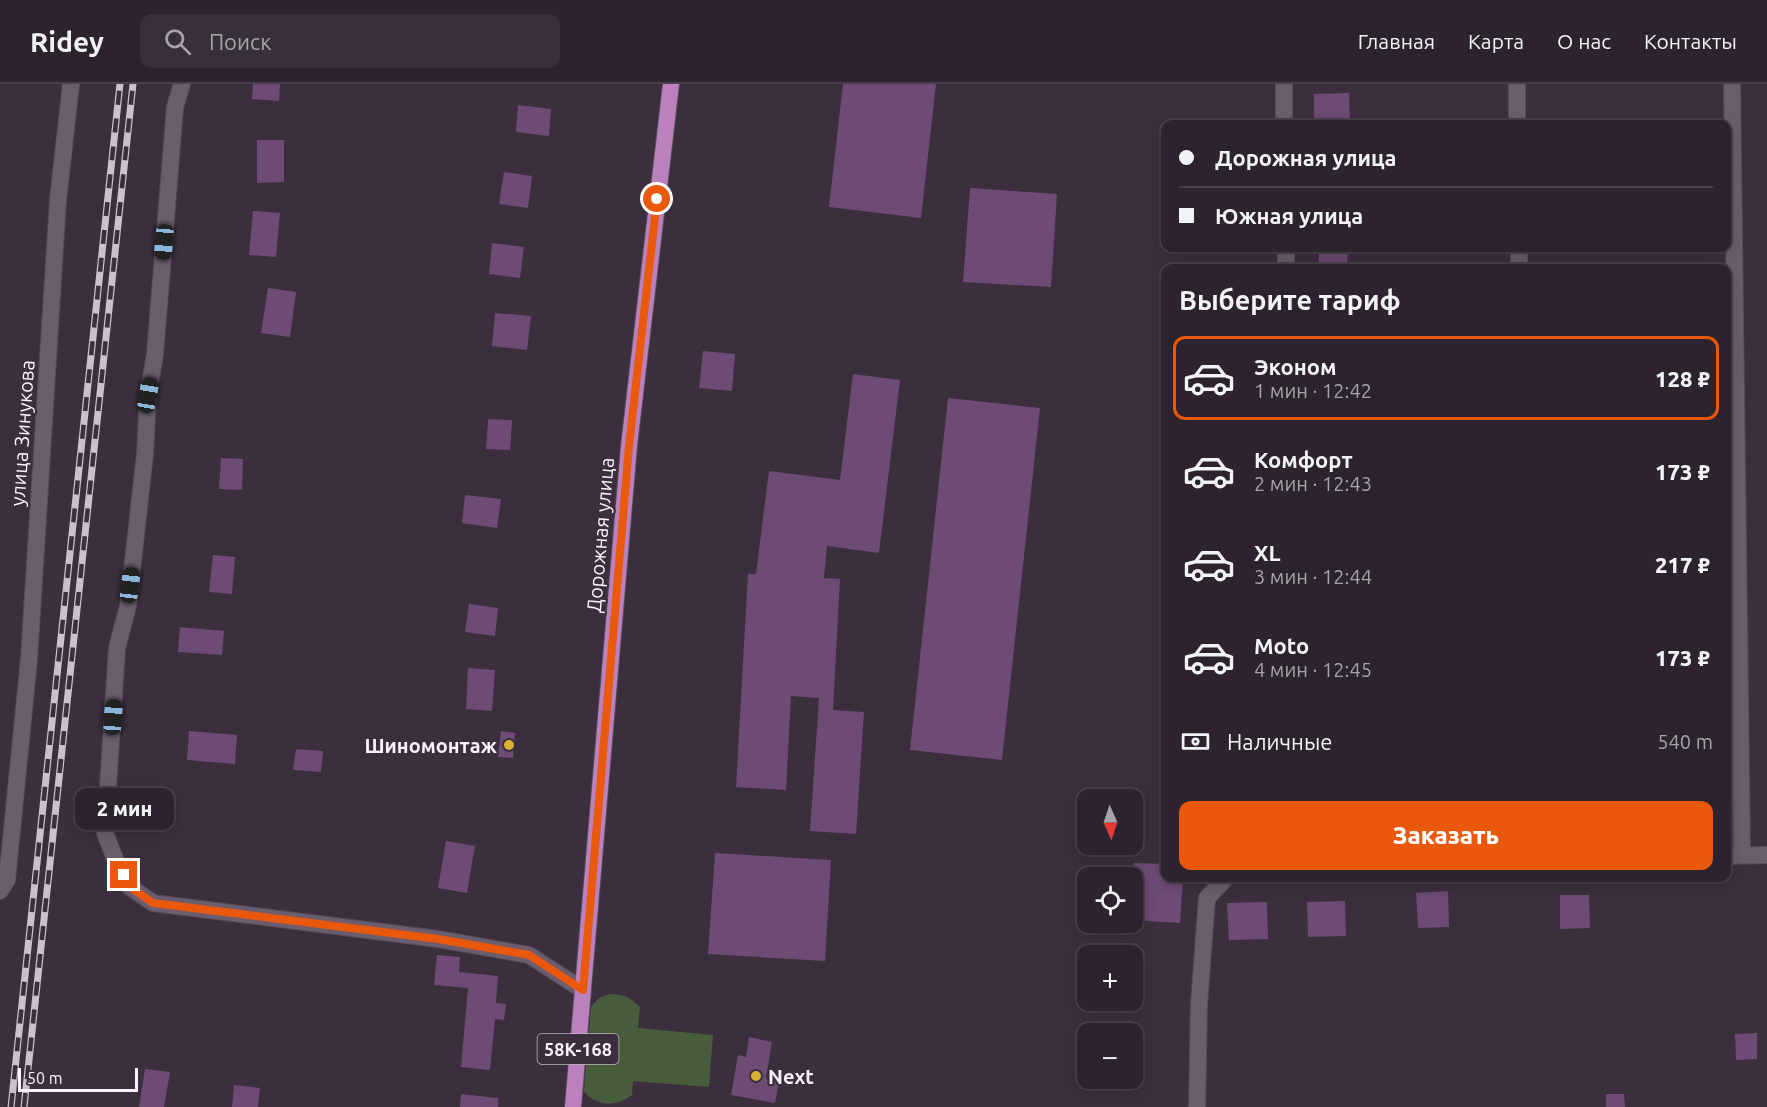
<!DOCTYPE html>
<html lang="ru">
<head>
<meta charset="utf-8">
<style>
	body { margin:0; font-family:Ubuntu,sans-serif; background:#382f3a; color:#f1f3f6; height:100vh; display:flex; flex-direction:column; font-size:22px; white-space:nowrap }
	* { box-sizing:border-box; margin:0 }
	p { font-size:20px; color:#a6a4aa }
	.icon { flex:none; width:33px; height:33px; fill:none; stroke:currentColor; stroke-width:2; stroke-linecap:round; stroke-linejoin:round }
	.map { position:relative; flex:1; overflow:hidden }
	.panel { position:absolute; left:1161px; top:180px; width:570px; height:618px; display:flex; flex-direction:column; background:#2c232e; border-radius:12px; box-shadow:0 3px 15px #0003,0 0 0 2px #48404a }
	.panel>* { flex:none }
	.banner { position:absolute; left:1161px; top:36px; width:570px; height:132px; border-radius:12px; box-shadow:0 3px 15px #0003,0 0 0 2px #48404a; display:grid; align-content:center; height:132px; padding:0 18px; background:#2c232e }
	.needle { width:39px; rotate:177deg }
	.fabs { position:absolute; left:1077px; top:705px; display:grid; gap:12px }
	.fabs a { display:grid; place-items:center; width:66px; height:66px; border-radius:12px; background:#2c232e; box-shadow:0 3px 15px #0003,0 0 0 2px #48404a; font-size:30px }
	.scale { position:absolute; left:18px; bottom:15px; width:120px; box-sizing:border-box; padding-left:6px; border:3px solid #faf2fc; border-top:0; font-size:16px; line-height:21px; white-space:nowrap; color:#faf2fc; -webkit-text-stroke:4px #3b2f3e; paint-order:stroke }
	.end { position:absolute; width:27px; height:27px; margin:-14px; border:8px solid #ea580c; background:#fff; box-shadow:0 0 0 3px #fff }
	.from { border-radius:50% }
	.bubble { position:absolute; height:42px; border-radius:12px; background:#2c232e; box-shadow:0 3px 15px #0003,0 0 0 2px #48404a; font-size:20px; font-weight:800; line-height:42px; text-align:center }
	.car { position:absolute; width:18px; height:36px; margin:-18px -9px; border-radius:8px; box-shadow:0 0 4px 2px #0007; background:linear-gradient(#222 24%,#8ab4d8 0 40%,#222 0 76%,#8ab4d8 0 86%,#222 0) }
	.banner b { display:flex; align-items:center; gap:21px; height:57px; font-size:22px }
	.banner b+b { border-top:2px solid #48404a }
	.banner i { width:15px; height:15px; background:#f1f3f6 }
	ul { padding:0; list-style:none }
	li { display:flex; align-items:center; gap:18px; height:84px; margin:0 12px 9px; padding:0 6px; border:3px solid transparent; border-radius:12px }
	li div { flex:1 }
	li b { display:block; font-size:22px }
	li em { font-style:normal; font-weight:800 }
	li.on { border-color:#ea580c }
	li>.icon { width:54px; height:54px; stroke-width:1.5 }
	h2 { padding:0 18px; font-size:27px; line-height:72px }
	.pay { display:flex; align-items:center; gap:15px; height:66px; padding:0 18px; font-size:22px }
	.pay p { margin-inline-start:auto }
	.action { display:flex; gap:12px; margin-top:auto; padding:12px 18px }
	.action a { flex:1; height:69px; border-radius:12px; background:#ea580c; color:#fff; font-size:24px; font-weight:800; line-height:69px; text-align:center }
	header { display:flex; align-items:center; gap:36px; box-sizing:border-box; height:84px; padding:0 30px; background:#2c232e; border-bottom:2px solid #48404a }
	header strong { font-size:28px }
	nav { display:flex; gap:33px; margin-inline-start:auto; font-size:21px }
	.search { width:420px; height:54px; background:#382f3a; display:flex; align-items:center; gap:15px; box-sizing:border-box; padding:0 21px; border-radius:12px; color:#a6a4aa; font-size:22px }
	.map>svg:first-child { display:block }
	.green { fill:#485d3b }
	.building { fill:#6d4b74 }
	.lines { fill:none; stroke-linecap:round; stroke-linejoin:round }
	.minor-casing { stroke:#564b59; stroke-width:18 }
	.primary-casing { stroke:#564b59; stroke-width:18 }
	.minor { stroke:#6b5d6e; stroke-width:16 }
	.primary { stroke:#bb81be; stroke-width:16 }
	.rail-casing { stroke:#cac1cd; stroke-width:7 }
	.rail { stroke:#3b2f3e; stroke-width:4.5; stroke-dasharray:14; stroke-linecap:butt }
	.route { stroke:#ea580c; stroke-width:8 }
	.poi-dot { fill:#dab333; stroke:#3b2f3e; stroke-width:2 }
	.labels { text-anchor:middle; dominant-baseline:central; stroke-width:4.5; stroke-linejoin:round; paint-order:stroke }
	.shield { fill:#3b2f3e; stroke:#c1b8c3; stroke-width:1.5 }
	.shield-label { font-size:18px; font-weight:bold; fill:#faf2fc }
	.street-label { font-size:20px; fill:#faf2fc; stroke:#3b2f3e }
	.poi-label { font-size:20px; font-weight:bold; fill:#faf2fc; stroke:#3b2f3e; text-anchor:end }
</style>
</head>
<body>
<header>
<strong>Ridey</strong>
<div class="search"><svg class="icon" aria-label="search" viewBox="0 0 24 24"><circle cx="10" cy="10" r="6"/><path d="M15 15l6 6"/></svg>Поиск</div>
<nav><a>Главная</a><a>Карта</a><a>О нас</a><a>Контакты</a></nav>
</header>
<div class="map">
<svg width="1767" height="1023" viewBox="0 0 1767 1023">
	<rect width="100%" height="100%" fill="#3b2f3e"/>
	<path class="green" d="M610 910C623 910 630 913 640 923L638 944 713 951 709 1003 633 997 632 1011C615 1023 599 1023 584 1008L591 923 599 914Z"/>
	<g class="building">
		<path d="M253 0H280L279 17 252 15Z"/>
		<path d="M843 0H936L921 134 829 123Z"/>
		<path d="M1349 9 1350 40H1314V10Z"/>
		<path d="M518 21 551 25 549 52 516 48Z"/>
		<path d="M257 56H284V98L257 99Z"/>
		<path d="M504 88 532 92 528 124 499 120Z"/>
		<path d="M970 104 1057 110 1051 203 963 198Z"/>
		<path d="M253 127 280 129 276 173 249 171Z"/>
		<path d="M492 159 524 163 520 194 489 190Z"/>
		<path d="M1319 164H1348L1347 184H1319Z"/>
		<path d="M268 204 296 208 290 253 261 249Z"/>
		<path d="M495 229 531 232 527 266 492 262Z"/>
		<path d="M703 267 735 270 732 307 699 304Z"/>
		<path d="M853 290 900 296 879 469 827 462 824 494 840 495 833 626 864 628 856 750 810 747 819 614 791 612 786 706 736 703 748 490H756L769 387 840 396Z"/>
		<path d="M948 314 1040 324 1002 676 910 666Z"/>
		<path d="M488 335 512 336 510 366 486 365Z"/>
		<path d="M221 374 243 375 242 406 219 405Z"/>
		<path d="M465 411 501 415 497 444 462 439Z"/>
		<path d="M213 471 235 473 232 510 209 508Z"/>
		<path d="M469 520 498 524 495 552 465 548Z"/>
		<path d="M180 543 224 547 222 571 178 568Z"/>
		<path d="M468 584 495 586 492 627 466 625Z"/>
		<path d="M189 647 237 651 235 680 187 676Z"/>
		<path d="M501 647 515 649 513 674 498 673Z"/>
		<path d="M296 665 323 667 321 688 293 686Z"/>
		<path d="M446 757 475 762 467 809 438 804Z"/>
		<path d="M715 769 831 776 825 877 708 870Z"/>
		<path d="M1134 779 1166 780V794H1183L1180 839 1132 836Z"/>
		<path d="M1448 807 1449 843 1418 844 1416 809Z"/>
		<path d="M1560 811H1589L1590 844 1560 845Z"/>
		<path d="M1345 817 1346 852 1308 853 1307 818Z"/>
		<path d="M1267 818 1268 855 1229 856 1227 819Z"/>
		<path d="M437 871 460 873 459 888 498 892 496 919 506 920 504 936 495 935 490 986 461 983 468 904 434 901Z"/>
		<path d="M1757 949V975L1736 976 1735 950Z"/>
		<path d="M749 953 772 958 766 994 779 997 775 1019 731 1011 738 971 746 973Z"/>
		<path d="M145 985 170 988 164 1023H139Z"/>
		<path d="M234 1001 260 1004 258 1023H232Z"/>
		<path d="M461 1010 498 1014V1023H460Z"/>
		<path d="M1606 1010H1624L1625 1023H1606Z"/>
	</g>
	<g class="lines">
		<g class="minor-casing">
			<g id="minor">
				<path d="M182 0 175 23 155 270 148 311 145 370 128 522 117 564 105 749 117 780 130 803 153 819 438 855 529 871 583 906"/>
				<path d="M1284 0V40"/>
				<path d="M1517 0V40"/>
				<path d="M1732 0 1742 771"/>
				<path d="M1286 164V184"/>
				<path d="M1519 164V184"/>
				<path d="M1726 772 1767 771"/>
				<path d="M0 807 7 796 29 575 58 116 71 0"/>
				<path d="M1197 1023 1199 920 1207 814 1226 794"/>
			</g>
		</g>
		<g class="primary-casing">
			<path id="primary" d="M573 1023 629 362 671 0"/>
		</g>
		<use href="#minor" class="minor"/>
		<use href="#primary" class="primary"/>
		<g class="rail-casing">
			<g id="rail">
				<path d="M11 1023 120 0"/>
				<path d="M24 1023 133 0"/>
			</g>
		</g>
		<use href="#rail" class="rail"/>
	</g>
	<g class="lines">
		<path class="route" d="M124 791 130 803 153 819 438 855 529 871 583 906 629 362 657 115"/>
	</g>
	<g class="poi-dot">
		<circle cx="509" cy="661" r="6"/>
		<circle cx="756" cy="992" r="6"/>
	</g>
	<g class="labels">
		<rect class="shield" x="537.5" y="950" width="81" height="30" rx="4.5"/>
		<g class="shield-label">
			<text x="578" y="965">58К-168</text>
		</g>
		<g class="street-label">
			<text transform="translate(22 349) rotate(-86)">улица Зинукова</text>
			<text transform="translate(600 451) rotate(-85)">Дорожная улица</text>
		</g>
		<g class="poi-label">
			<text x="497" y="661">Шиномонтаж</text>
			<text x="768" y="992" text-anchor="start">Next</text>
		</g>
	</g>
</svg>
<div class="fabs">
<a><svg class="needle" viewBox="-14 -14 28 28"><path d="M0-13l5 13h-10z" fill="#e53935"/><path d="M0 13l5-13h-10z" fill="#a6a4aa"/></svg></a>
<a><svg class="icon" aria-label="locate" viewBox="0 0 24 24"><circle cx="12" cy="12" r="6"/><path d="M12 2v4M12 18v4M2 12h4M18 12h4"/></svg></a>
<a>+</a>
<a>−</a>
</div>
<div class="scale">50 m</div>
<i class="end from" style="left:657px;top:115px"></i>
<i class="end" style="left:124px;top:791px"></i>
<div class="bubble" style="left:75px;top:704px;width:99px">2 мин</div>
<i class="car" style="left:164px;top:158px;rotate:185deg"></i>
<i class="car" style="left:148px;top:311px;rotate:10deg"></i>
<i class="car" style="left:130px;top:501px;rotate:7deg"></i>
<i class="car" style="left:113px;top:633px;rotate:4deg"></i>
<div class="banner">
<b><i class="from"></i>Дорожная улица</b>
<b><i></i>Южная улица</b>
</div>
<section class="panel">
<h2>Выберите тариф</h2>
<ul>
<li class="on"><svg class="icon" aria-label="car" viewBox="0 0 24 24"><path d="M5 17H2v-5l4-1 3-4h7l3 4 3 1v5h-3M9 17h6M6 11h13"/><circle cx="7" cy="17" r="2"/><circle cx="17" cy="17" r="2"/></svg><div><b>Эконом</b><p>1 мин · 12:42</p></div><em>128 ₽</em></li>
<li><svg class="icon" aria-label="car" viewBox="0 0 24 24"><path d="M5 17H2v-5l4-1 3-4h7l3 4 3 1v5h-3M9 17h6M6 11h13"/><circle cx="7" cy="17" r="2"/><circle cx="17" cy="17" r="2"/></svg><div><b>Комфорт</b><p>2 мин · 12:43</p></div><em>173 ₽</em></li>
<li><svg class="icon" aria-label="car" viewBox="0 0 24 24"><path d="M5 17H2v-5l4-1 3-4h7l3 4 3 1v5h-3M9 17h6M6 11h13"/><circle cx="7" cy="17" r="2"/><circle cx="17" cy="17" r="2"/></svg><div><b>XL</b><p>3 мин · 12:44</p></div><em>217 ₽</em></li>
<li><svg class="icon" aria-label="car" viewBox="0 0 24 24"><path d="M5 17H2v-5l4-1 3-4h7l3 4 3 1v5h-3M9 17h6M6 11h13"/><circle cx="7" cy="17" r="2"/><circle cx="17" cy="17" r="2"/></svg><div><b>Moto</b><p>4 мин · 12:45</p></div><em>173 ₽</em></li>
</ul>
<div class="pay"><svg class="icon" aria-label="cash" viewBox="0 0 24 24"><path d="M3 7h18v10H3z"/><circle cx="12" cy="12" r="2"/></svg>Наличные<p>540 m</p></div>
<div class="action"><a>Заказать</a></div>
</section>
</div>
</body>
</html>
